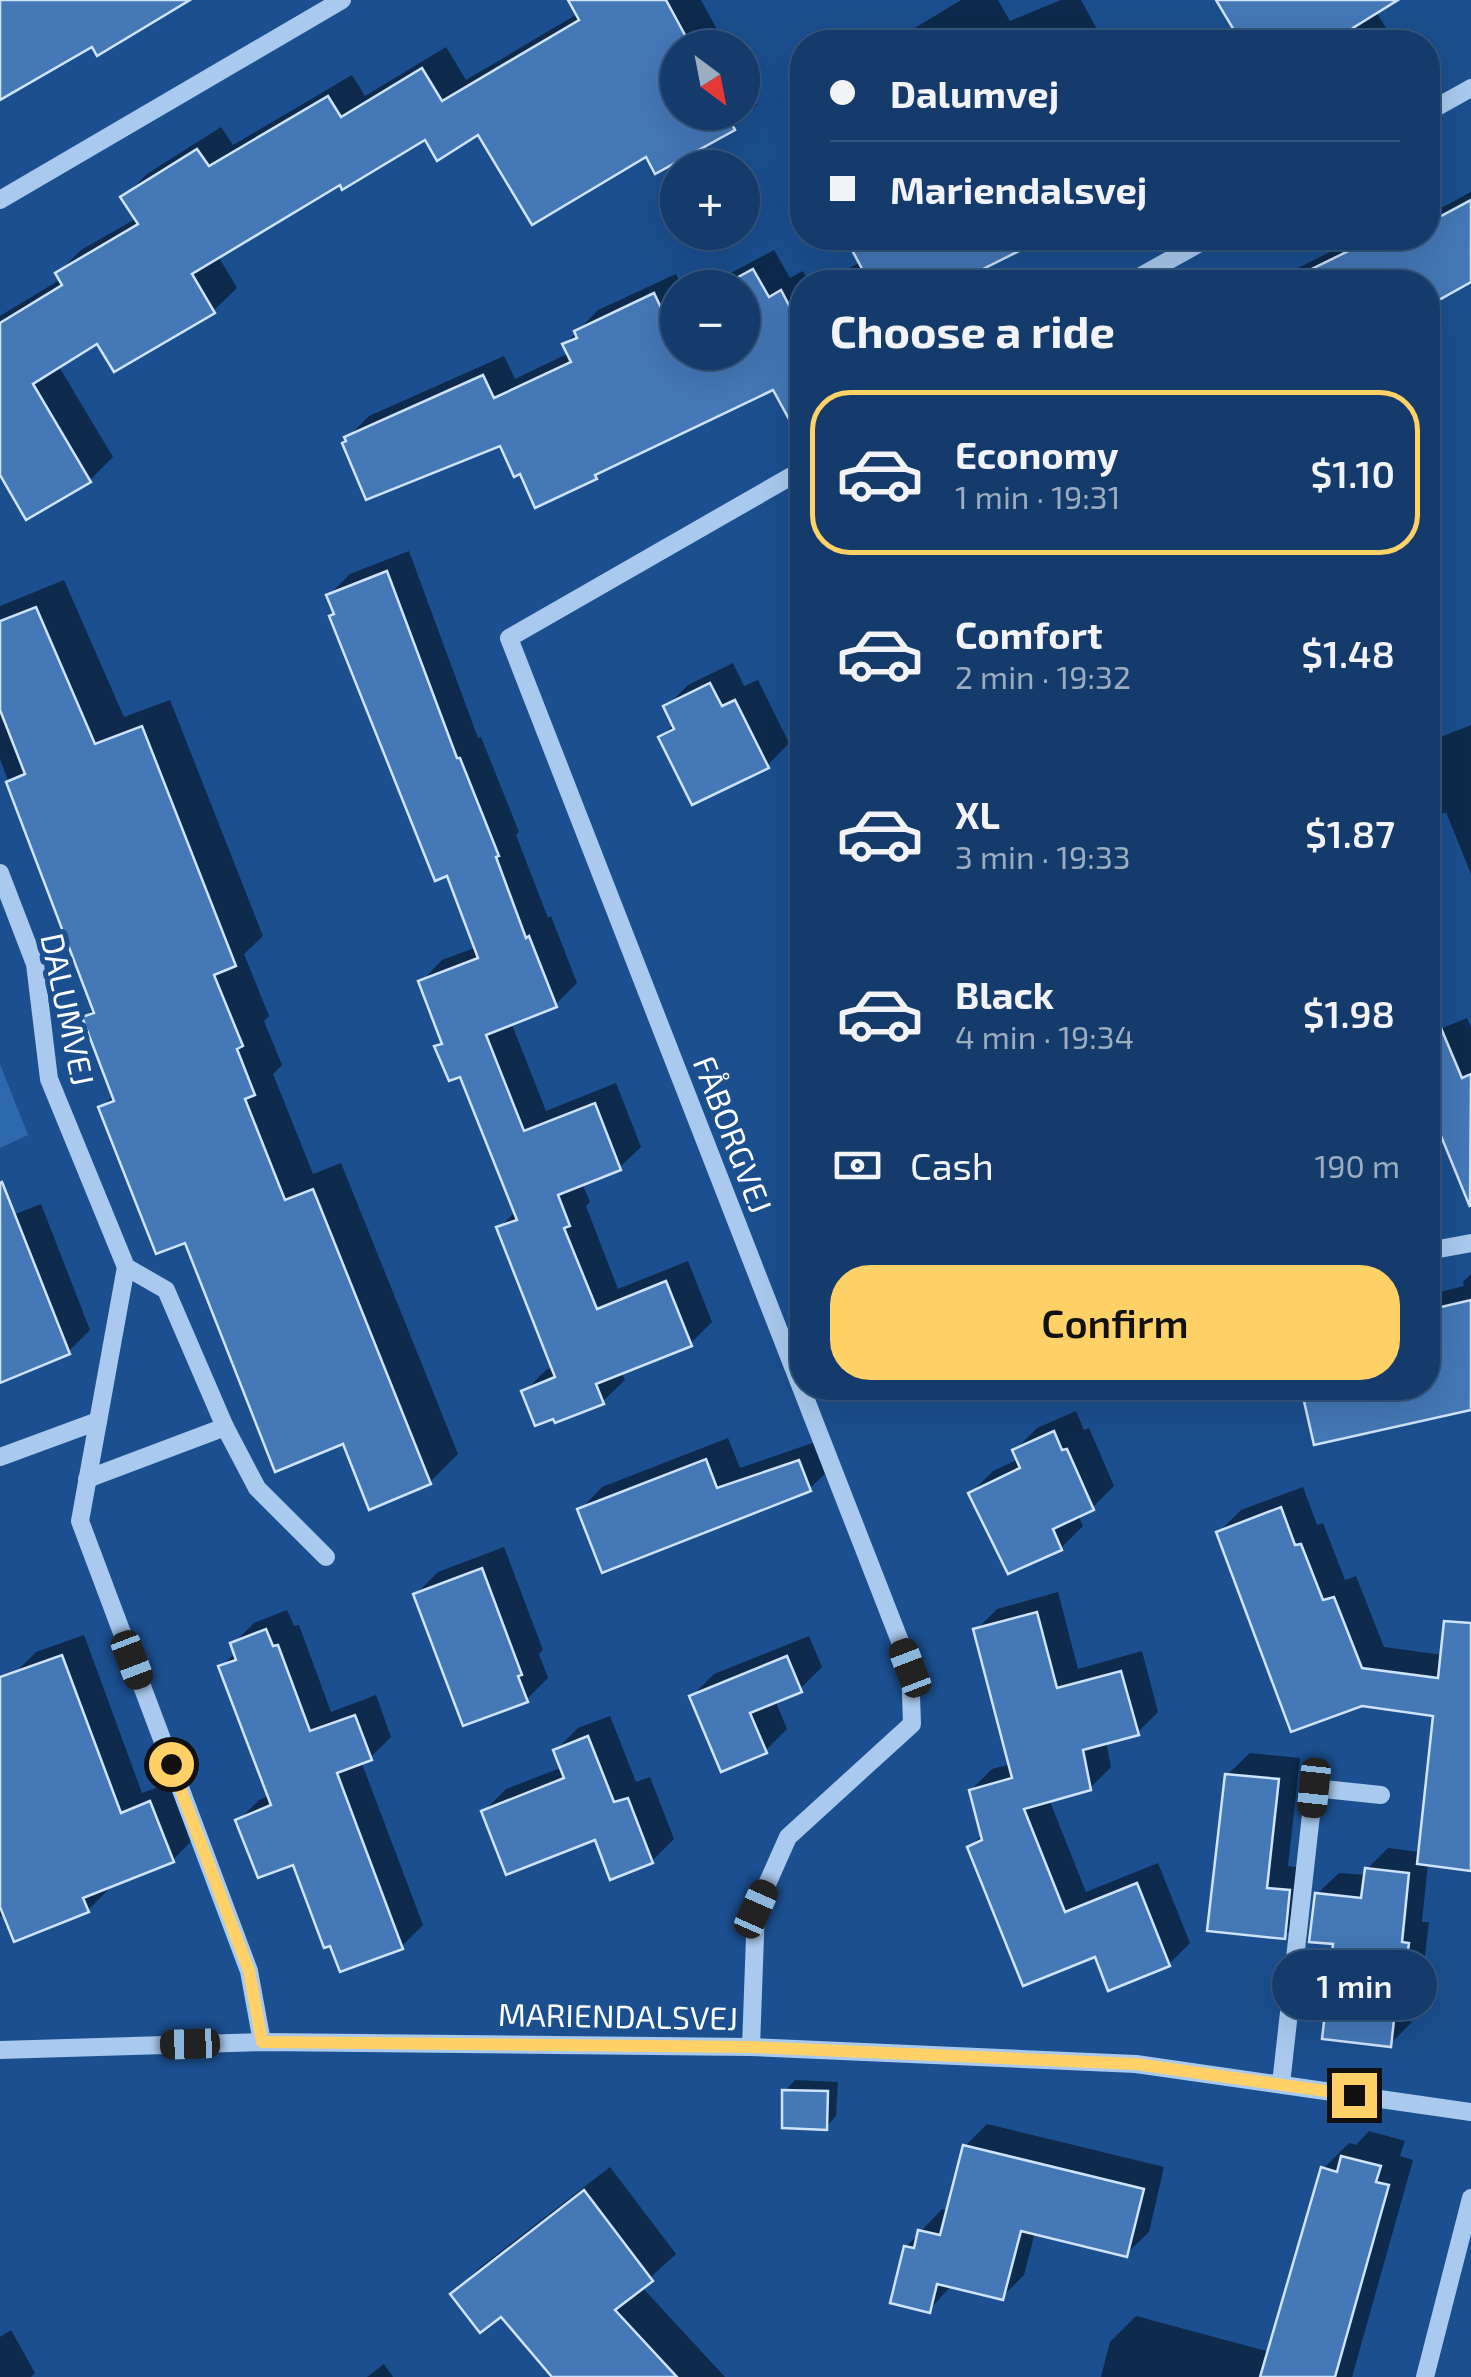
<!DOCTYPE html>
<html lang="en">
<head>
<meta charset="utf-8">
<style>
	body { margin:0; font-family:"Exo 2",sans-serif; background:#214673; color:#f1f3f6; height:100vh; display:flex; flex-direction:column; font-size:38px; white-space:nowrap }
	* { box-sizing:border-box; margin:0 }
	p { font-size:32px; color:#9dadc1 }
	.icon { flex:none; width:55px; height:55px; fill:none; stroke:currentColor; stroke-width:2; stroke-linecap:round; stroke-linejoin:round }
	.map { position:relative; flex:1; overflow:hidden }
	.panel { position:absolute; left:790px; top:270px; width:650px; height:1130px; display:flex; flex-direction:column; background:#143b6b; border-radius:40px; box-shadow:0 10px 40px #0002,0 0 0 2px #33557e }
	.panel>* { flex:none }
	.banner { position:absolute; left:790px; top:30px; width:650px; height:220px; border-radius:40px; box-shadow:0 10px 40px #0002,0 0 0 2px #33557e; display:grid; align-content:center; height:220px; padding:0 40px; background:#143b6b }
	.needle { width:65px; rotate:148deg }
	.controls { position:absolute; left:660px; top:30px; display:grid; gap:20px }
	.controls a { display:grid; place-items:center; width:100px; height:100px; border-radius:50%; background:#143b6b; box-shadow:0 10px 40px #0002,0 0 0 2px #33557e; font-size:50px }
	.end { position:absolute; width:45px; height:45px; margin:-22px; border:12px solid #ffd166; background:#111; box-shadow:0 0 0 5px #111 }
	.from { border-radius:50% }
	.bubble { position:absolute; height:70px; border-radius:35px; background:#143b6b; box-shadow:0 10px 40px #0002,0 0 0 2px #33557e; font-size:32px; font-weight:600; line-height:70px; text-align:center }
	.car { position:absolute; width:30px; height:60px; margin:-30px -15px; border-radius:12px; box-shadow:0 0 8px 2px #0007; background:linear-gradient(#222 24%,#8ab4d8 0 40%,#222 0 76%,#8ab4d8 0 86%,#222 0) }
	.banner b { display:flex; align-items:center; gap:35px; height:95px; font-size:38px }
	.banner b+b { border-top:2px solid #33557e }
	.banner i { width:25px; height:25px; background:#f1f3f6 }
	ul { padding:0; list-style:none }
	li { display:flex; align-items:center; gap:30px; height:165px; margin:0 20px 15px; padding:0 20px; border:5px solid transparent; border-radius:40px }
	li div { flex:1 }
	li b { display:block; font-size:38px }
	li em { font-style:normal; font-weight:600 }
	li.active { border-color:#ffd166 }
	li>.icon { width:90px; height:90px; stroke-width:1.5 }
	h2 { padding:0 40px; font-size:45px; line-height:120px }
	.pay { display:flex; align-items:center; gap:25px; height:110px; padding:0 40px; font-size:38px }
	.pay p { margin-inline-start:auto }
	.action { display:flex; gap:20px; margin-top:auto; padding:20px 40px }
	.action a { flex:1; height:115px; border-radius:40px; background:#ffd166; color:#111; font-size:40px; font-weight:600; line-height:115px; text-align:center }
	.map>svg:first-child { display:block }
	.green { fill:#2e69ad }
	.shadow { fill:#0007 }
	.building { fill:#4478b7; stroke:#cfe3fa; stroke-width:2.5 }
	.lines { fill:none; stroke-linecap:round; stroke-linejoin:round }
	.minor { stroke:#a9c9ee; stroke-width:18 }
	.route { stroke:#ffd166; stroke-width:12 }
	.labels { text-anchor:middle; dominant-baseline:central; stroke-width:10; stroke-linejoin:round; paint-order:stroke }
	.street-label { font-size:32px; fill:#fff; stroke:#1b4f8f }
</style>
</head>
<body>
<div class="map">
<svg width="1471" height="2377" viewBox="0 0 1471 2377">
	<rect width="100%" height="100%" fill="#1b4f8f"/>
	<path class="green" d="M0 1064 28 1135 0 1148Z"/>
	<g class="shadow">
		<path d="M571 0H701L727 48H678V112H742V78L757 105 734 128 647 153 479 131 425 137 341 182 218 256 237 288 213 311 98 340 58 365 113 457 90 480 0 470V316L61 279 58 273 81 250 137 218 124 197 147 174 221 127 233 145 352 75 365 96 446 47 466 80 579 13Z"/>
		<path d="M961 0H998L1010 21 1061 0H1081L1104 42H898L910 31Z"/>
		<path d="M1219 0H1385L1375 10 1389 33 1380 42H1244Z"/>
		<path d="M1471 192V279L1428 303V282H1270L1358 238H1378L1380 241 1386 238H1428V215Z"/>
		<path d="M868 238H1040L952 282H822L861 262 855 251Z"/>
		<path d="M774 250 790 278 803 271 809 282H802V380L778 394 774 387 606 467 595 477 521 471 501 443 347 438 369 416 504 356 515 379 569 353 565 344 598 310 676 274 682 288H678V352H742V288H703Z"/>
		<path d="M409 551 478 738 481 737 519 832 516 835 548 918 551 916 577 983 555 1005 511 1022 546 1111 616 1083 641 1147 619 1168 582 1183 590 1202 586 1206 618 1289 688 1261 712 1322 690 1344 621 1371 625 1380 603 1401 524 1392 546 1370 554 1366 499 1228 516 1211 461 1074 437 1047 444 1041 421 982 442 960 477 947 449 873 329 595 350 574Z"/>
		<path d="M64 580 124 717 170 700 263 936 244 954 269 1016 264 1021 282 1065 273 1074 313 1174 341 1163 458 1454 430 1482 344 1441 186 1239 101 1108 114 1095 85 1018 94 1008 0 759V606Z"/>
		<path d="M733 663 744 686 758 680 789 743 767 766 661 737 674 724 666 707 688 685Z"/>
		<path d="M1471 725V874L1446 812 1428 820V742Z"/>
		<path d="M1467 1018 1471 1028V1152L1453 1159 1432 1110 1428 1112V1034Z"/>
		<path d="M41 1204 90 1330 68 1352 0 1380V1220Z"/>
		<path d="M1471 1274V1407L1316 1442 1304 1388H1428V1295L1464 1286 1463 1282Z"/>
		<path d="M1076 1411 1084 1430 1089 1428 1114 1486 1092 1508 1078 1515 1083 1526 1061 1548 971 1493 993 1471 1019 1459 1015 1450 1037 1428Z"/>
		<path d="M728 1438 740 1468 821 1440 832 1467 809 1489 580 1510 602 1487Z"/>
		<path d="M1303 1487 1317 1525 1323 1523 1345 1580 1356 1576 1384 1647 1465 1658 1471 1639V1868L1428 1863 1422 1922H1429L1422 1979 1416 1985 1411 2023 1390 2044 1317 1894 1339 1873 1366 1875 1367 1869 1388 1848 1420 1852 1436 1714 1362 1704 1219 1532 1241 1510Z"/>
		<path d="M504 1547 543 1650 539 1654 548 1678 526 1700 416 1594 438 1572Z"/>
		<path d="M1058 1592 1078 1669 1142 1651 1158 1712 1137 1733 1106 1741 1111 1767 1090 1788 1049 1799 1086 1892 1158 1863 1190 1943 1169 1964 1097 1954 970 1847 983 1834 971 1790 992 1769 1011 1764 976 1630 997 1609Z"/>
		<path d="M287 1610 294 1626 299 1625 331 1712 376 1695 391 1737 370 1758 361 1761 423 1925 402 1946 238 1821 259 1800 270 1795 221 1667 236 1652 233 1644 254 1623Z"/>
		<path d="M84 1635 142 1793 172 1782 194 1838 173 1860 108 1885 109 1889 88 1910 0 1916 2 1686 36 1652Z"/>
		<path d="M809 1636 822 1667 800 1689 775 1700 787 1729 765 1751 692 1696 714 1674Z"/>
		<path d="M610 1716 636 1782 650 1777 674 1839 652 1861 596 1836 484 1811 506 1789 563 1767 556 1750 578 1728Z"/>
		<path d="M1250 1753 1300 1758 1288 1866 1311 1869 1306 1914 1284 1936 1227 1775Z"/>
		<path d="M795 2080 838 2082 836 2116 826 2127 785 2091Z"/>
		<path d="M987 2124 1164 2167 1149 2232 1126 2254 1035 2232 1024 2275 1002 2297 952 2285 929 2310 906 2247 942 2209 949 2211 965 2146Z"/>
		<path d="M1369 2131 1405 2141 1400 2156 1413 2160 1352 2377H1101L1110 2342 1136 2316 1270 2352 1323 2169 1349 2143 1356 2145Z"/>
		<path d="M610 2167 676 2254 641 2286 725 2377H557L501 2313 453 2294 478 2269Z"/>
		<path d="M11 2330 35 2373 31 2377H0V2337Z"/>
		<path d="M384 2364 393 2377H367Z"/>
	</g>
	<g class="building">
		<path d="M0 0H190L97 56 92 47 0 100Z"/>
		<path d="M568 0H666L692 48H678V112H726L735 130 655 174 646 157 532 225 478 135 437 161 425 140 342 190 340 185 192 274 215 313 114 372 97 344 33 384 91 482 26 520 0 475V323L62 285 55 273 138 224 120 197 197 149 209 166 328 96 341 117 422 68 442 101 579 20Z"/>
		<path d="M1216 0H1398L1353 28 1361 42H1241Z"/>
		<path d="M1471 200V282L1428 306V282H1285L1375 238H1428V223Z"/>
		<path d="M875 238H1045L957 282H869L852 250Z"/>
		<path d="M753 269 769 297 781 290 802 330V443L773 390 595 475 597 479 535 508 520 474 514 477 500 446 366 500 342 443 346 441 344 437 483 375 494 398 571 362 562 344 577 338 574 331 654 293 665 316 678 309V352H742V288H718Z"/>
		<path d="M387 571 457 758H460L499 856 496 857 526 938 529 936 557 1007 486 1035 524 1131 595 1103 621 1170 558 1195 570 1226 564 1228 597 1309 666 1281 692 1346 596 1384 604 1404 555 1423 553 1419 535 1426 521 1391 555 1377 496 1227 517 1220 460 1077 449 1081 434 1046 442 1044 418 981 478 958 447 876 435 881 329 616 334 614 326 595Z"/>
		<path d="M36 607 95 744 142 726 236 966 214 975 243 1046 237 1049 255 1095 245 1099 285 1200 313 1189 431 1484 369 1510 343 1444 275 1472 185 1243 156 1254 98 1107 114 1101 82 1017 94 1013 6 782 25 774 0 710V621Z"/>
		<path d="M710 683 722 706 735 700 769 768 692 805 658 737 674 729 663 706Z"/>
		<path d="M1428 997 1462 1078 1471 1074 1470 1207 1428 1104Z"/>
		<path d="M2 1182 70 1354 0 1383V1183Z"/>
		<path d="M1471 1300V1410L1314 1445 1301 1388H1428V1310Z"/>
		<path d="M1054 1431 1062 1450 1067 1449 1094 1510 1053 1529 1062 1550 1008 1574 968 1493 1020 1468 1012 1450Z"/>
		<path d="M706 1459 717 1488 799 1460 811 1491 602 1573 577 1509Z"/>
		<path d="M1281 1507 1295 1545 1301 1544 1323 1600 1334 1597 1362 1668 1438 1678 1444 1621 1471 1623V1871L1417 1864 1433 1716 1362 1706 1291 1732 1216 1532Z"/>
		<path d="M482 1568 522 1675 518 1676 528 1702 463 1726 413 1594Z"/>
		<path d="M1037 1612 1057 1688 1121 1671 1139 1735 1083 1750 1091 1790 1024 1809 1065 1912 1137 1883 1170 1966 1108 1991 1095 1957 1023 1986 967 1847 982 1840 969 1790 1012 1778 973 1629Z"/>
		<path d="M266 1629 273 1646 278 1645 310 1731 355 1715 372 1760 337 1773 403 1949 340 1972 330 1946 324 1948 293 1865 258 1878 235 1820 271 1805 218 1666 236 1660 230 1643Z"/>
		<path d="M62 1655 121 1813 150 1801 174 1862 83 1898 89 1912 14 1942 0 1907V1677Z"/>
		<path d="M787 1656 802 1692 750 1713 767 1753 721 1772 689 1696Z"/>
		<path d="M588 1736 614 1802 628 1798 653 1863 610 1880 595 1840 506 1875 481 1811 564 1778 553 1750Z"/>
		<path d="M1225 1774 1279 1779 1267 1888 1290 1890 1285 1939 1207 1931Z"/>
		<path d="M1365 1868 1409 1873 1402 1942 1409 1943 1401 2003 1396 2002 1391 2047 1322 2039 1333 1944 1309 1942 1315 1893 1361 1898Z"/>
		<path d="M782 2090 828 2091 827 2130 782 2128Z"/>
		<path d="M963 2145 1144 2189 1127 2257 1021 2231 1003 2300 937 2284 930 2313 890 2303 904 2246 914 2248 918 2230 940 2235Z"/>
		<path d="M1341 2156 1381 2166 1376 2182 1389 2185 1335 2377H1260L1321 2167 1337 2172Z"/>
		<path d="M584 2190 653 2281 615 2310 677 2377H552L501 2317 480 2333 450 2294Z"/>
	</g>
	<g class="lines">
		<g class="minor">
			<path d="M1428 112 1471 88"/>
			<path d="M0 200 342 0"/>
			<path d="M1130 282 1209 238"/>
			<path d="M0 873 35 964 49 1079 126 1267 80 1521 249 1971 262 2042"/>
			<path d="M1428 1251 1471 1243"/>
			<path d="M126 1267 166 1290 225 1427 257 1488 326 1557"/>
			<path d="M0 1457 98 1421"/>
			<path d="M87 1479 225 1427"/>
			<path d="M751 2047 756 1909 788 1837 912 1724 910 1667 509 638 802 470"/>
			<path d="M0 2050 262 2042 751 2047 1136 2064 1471 2112"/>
			<path d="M1281 2084 1314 1788 1381 1795"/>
			<path d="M1425 2377 1471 2198"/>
		</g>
	</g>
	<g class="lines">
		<path class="route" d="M171 1764 249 1971 262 2042 750 2047 1136 2064 1354 2095"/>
	</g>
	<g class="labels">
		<g class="street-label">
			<text transform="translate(69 1009) rotate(78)">DALUMVEJ</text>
			<text transform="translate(734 1134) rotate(69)">FÅBORGVEJ</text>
			<text transform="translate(618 2015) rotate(1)">MARIENDALSVEJ</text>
		</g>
	</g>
</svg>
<div class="controls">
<a><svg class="needle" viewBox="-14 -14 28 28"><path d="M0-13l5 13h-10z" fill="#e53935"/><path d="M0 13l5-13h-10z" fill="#9dadc1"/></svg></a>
<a>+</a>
<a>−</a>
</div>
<i class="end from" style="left:171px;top:1764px"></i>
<i class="end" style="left:1354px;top:2095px"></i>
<div class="bubble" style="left:1272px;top:1950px;width:165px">1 min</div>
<i class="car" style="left:132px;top:1660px;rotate:159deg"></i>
<i class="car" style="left:910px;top:1668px;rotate:339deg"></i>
<i class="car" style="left:1314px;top:1788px;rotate:186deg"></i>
<i class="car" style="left:756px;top:1909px;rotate:24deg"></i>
<i class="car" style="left:190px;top:2044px;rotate:268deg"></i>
<div class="banner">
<b><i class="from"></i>Dalumvej</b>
<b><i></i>Mariendalsvej</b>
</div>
<section class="panel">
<h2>Choose a ride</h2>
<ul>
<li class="active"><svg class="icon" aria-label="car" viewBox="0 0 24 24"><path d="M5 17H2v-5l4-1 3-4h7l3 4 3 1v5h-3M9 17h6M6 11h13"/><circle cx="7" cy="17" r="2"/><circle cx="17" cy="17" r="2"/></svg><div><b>Economy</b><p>1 min · 19:31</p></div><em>$1.10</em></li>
<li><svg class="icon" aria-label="car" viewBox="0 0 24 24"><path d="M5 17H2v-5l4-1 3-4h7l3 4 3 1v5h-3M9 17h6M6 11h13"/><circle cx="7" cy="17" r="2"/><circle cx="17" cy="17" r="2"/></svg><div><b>Comfort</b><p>2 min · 19:32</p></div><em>$1.48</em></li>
<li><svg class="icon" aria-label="car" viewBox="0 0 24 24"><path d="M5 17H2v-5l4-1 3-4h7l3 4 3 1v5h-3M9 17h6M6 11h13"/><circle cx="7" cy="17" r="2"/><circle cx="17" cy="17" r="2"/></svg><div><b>XL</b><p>3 min · 19:33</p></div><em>$1.87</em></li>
<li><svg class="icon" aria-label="car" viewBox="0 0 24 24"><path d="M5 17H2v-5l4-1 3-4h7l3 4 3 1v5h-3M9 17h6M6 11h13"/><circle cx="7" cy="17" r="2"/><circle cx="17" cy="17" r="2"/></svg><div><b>Black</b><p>4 min · 19:34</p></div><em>$1.98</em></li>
</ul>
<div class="pay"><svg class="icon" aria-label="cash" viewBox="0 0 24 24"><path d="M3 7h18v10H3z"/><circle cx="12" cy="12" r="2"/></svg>Cash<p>190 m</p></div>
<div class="action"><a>Confirm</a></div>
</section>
</div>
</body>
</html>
